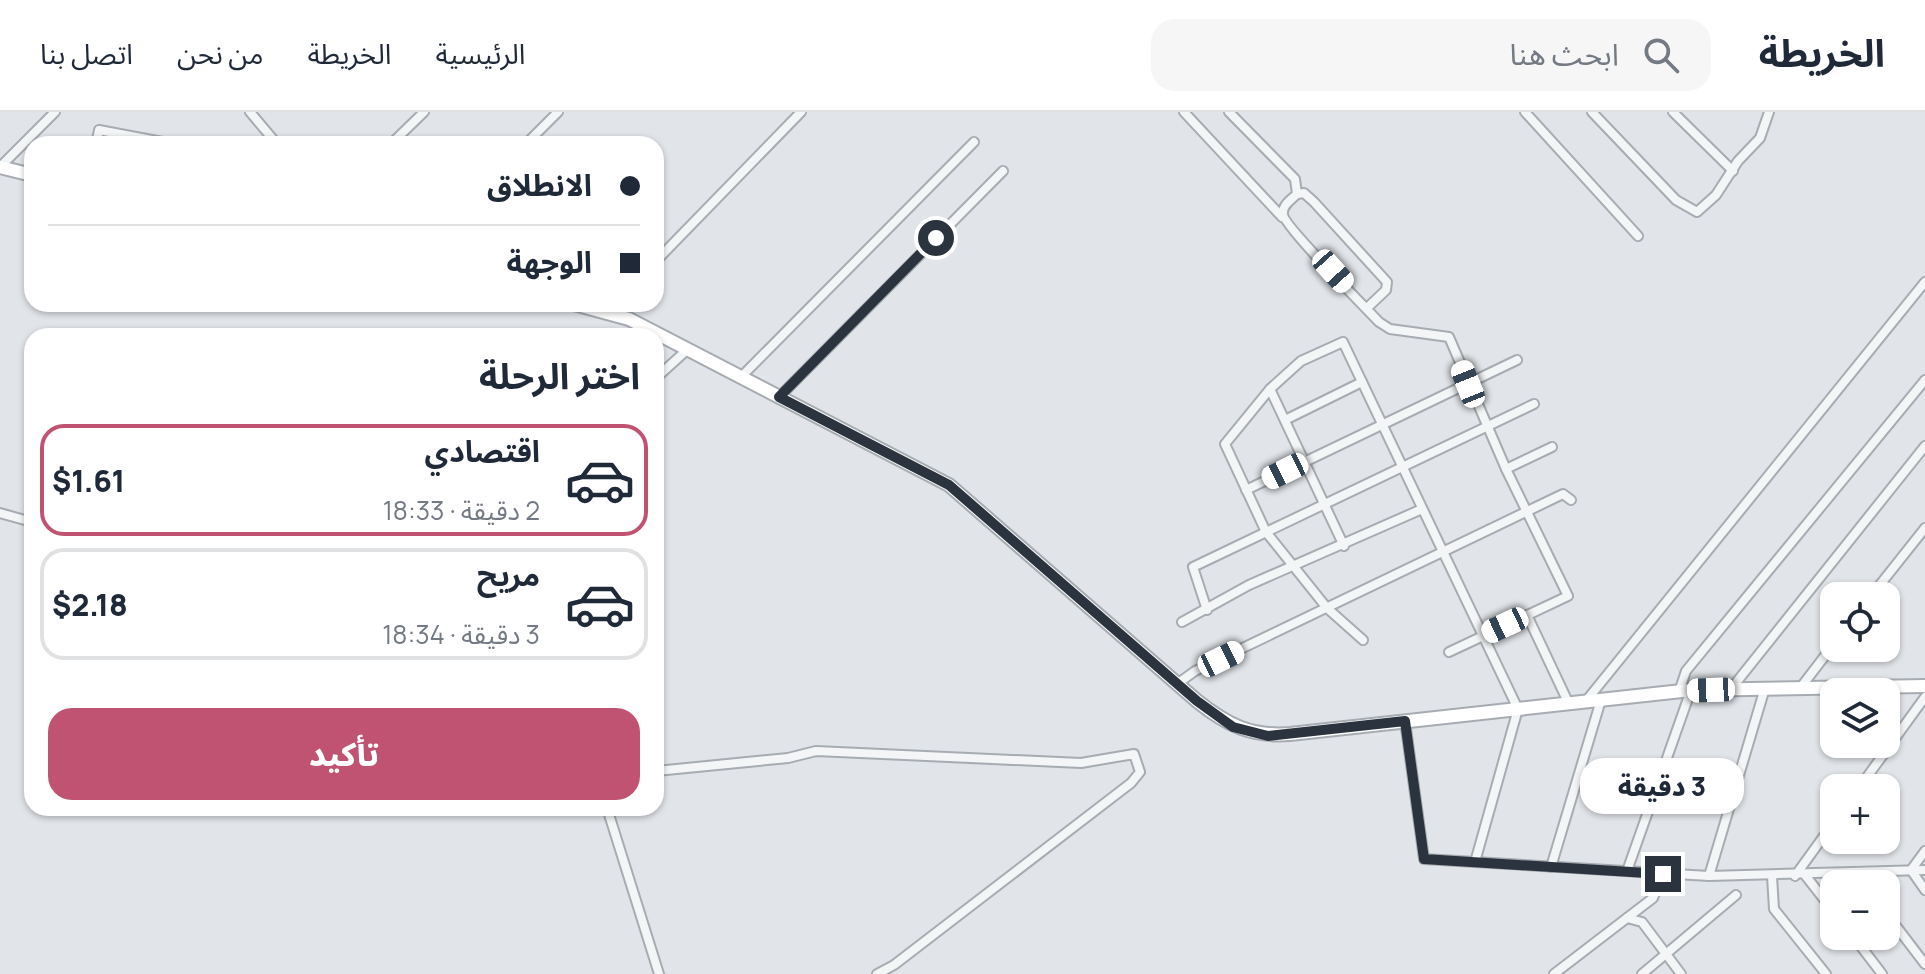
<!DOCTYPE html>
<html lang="ar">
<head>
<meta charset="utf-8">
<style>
	body { margin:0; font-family:Manrope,"Noto Sans Arabic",sans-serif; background:#f6f6f7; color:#1f2937; direction:rtl; height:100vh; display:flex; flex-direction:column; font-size:30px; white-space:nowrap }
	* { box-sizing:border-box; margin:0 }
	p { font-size:26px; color:#747a83 }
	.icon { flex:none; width:44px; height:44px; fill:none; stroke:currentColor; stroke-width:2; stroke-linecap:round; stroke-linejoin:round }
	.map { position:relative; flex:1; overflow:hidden; direction:ltr }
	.side { position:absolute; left:24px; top:216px; width:640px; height:488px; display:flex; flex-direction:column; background:#fff; border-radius:24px; box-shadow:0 2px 6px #0004; direction:rtl }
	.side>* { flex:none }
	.top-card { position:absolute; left:24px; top:24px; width:640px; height:176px; border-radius:24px; box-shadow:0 2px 6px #0004; direction:rtl; display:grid; align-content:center; height:176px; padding:0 24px; background:#fff }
	.buttons { position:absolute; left:1820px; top:470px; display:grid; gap:16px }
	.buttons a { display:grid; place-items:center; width:80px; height:80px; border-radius:16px; background:#fff; box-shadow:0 2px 6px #0004; font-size:40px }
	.end { position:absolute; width:36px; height:36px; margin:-18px; border:10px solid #2b343e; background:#fff; box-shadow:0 0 0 4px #fff }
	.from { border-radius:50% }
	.bubble { position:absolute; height:56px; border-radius:24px; background:#fff; box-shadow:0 2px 6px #0004; font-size:26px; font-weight:800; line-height:56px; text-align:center; direction:rtl }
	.car { position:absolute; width:24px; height:48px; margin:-24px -12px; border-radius:10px; box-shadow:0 0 6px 2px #0007; background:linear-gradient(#fff 24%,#345 0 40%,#fff 0 76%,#345 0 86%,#fff 0) }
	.top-card b { display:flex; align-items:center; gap:28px; height:76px; font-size:30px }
	.top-card b+b { border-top:2px solid #e0e1e3 }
	.top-card i { width:20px; height:20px; background:#1f2937 }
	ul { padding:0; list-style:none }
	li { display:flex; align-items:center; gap:24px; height:112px; margin:0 16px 12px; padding:0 8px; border:4px solid #e0e1e3; border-radius:24px }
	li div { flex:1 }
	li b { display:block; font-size:30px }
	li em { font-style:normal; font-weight:800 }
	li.active { border-color:#c05272 }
	li>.icon { width:72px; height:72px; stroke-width:1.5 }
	h2 { padding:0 24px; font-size:36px; line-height:96px }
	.button { display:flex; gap:16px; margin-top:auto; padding:16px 24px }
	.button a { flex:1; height:92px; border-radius:24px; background:#c05272; color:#fff; font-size:32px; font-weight:800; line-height:92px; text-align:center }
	header { display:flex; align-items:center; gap:48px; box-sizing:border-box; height:112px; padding:0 40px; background:#fff; border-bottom:2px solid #e0e1e3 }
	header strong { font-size:38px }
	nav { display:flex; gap:44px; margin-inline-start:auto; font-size:28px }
	.search { width:560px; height:72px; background:#f6f6f7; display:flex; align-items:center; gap:20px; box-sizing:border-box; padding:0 28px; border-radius:24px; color:#747a83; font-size:30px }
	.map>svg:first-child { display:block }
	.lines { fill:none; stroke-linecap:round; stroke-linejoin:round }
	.minor-casing { stroke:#a7acb2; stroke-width:12 }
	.secondary-casing { stroke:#a7acb2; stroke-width:16 }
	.minor { stroke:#f3f5f7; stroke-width:8 }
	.secondary { stroke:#fff; stroke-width:12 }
	.route { stroke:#2b343e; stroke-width:10 }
</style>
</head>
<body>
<header>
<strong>الخريطة</strong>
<div class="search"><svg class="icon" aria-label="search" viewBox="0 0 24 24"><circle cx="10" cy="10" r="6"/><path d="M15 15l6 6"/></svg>ابحث هنا</div>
<nav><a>الرئيسية</a><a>الخريطة</a><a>من نحن</a><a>اتصل بنا</a></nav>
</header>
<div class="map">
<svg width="1925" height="862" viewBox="0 0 1925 862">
	<rect width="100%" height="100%" fill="#e1e4e8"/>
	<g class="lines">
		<g class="minor-casing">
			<g id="minor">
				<path d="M250 0 277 32"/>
				<path d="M1184 0 1282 105"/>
				<path d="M1229 0 1295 67 1297 82C1291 88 1282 93 1283 102 1283 113 1365 195 1379 210L1390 217 1449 225 1506 357 1568 484 1449 540"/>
				<path d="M1525 0 1638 124"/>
				<path d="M1592 0 1676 88 1697 100 1716 83 1738 49 1760 26 1769 0"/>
				<path d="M1673 0 1733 59"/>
				<path d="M96 32 99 18 173 32"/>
				<path d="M391 32 424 0"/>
				<path d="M526 32 558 0"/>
				<path d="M0 55 55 0"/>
				<path d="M1297 82 1304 81 1314 90 1387 170 1386 178 1367 196"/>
				<path d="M656 149 801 0"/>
				<path d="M741 265 974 30"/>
				<path d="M656 266 688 237"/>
				<path d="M1270 277 1344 434"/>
				<path d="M779 285 1003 59"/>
				<path d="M1285 308 1362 270"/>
				<path d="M1506 357 1552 335"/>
				<path d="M1246 378 1517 248"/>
				<path d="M0 401 32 410"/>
				<path d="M1871 484 1925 416"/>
				<path d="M1207 498 1193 455 1534 292"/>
				<path d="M1527 503 1569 592"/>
				<path d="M1182 510 1249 473 1422 397"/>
				<path d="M1363 528 1327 496 1266 420 1225 332 1270 277 1301 249 1343 230 1518 597 1475 750"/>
				<path d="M1177 572 1195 559 1563 382 1571 388"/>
				<path d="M1801 575 1834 532"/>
				<path d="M1731 577 1925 334"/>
				<path d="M1679 580 1686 559 1925 268"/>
				<path d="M1586 589 1925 170"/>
				<path d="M1405 609 1424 747 1709 764 1925 758"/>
				<path d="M656 659 788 646 816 639 1081 651 1134 642 1140 660 1131 671 894 853 877 862"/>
				<path d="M1859 676 1925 585"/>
				<path d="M607 696 659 862"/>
				<path d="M1925 739 1911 758 1925 778"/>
				<path d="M1551 755 1601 588"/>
				<path d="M1627 759 1691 578"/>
				<path d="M1805 763 1834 800"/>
				<path d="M1709 764 1765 576"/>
				<path d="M1772 764 1774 797 1826 862"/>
				<path d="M1795 764 1834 710"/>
				<path d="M1886 801 1925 852"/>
				<path d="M1627 806 1642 810 1681 862"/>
				<path d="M1853 824 1882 862"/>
				<path d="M1554 862 1653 786 1663 762"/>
				<path d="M1642 862 1736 783"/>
			</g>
		</g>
		<g class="secondary-casing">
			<g id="secondary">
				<path d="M0 55 32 63"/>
				<path d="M574 192 629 207 949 373 1197 589C1227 613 1251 625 1290 622L1691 578 1925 574"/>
			</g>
		</g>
		<use href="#minor" class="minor"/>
		<use href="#secondary" class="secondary"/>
	</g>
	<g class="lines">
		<path class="route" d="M936 126 779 285 949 373 1197 589 1233 615 1268 624 1405 609 1424 747 1663 762"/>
	</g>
</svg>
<div class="buttons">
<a><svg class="icon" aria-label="locate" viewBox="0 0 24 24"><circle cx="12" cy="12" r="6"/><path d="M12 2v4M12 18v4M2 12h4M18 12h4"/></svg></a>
<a><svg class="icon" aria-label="layers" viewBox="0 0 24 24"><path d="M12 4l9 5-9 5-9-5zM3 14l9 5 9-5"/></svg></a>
<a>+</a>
<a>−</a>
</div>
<i class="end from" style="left:936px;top:126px"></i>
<i class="end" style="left:1663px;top:762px"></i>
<div class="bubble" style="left:1580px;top:646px;width:164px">3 دقيقة</div>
<i class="car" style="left:1333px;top:159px;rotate:138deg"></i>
<i class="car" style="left:1468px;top:272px;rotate:338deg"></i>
<i class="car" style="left:1285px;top:359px;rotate:244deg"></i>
<i class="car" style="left:1505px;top:513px;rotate:245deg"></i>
<i class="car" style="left:1221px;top:547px;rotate:64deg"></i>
<i class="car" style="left:1711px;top:578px;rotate:268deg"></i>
<div class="top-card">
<b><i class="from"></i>الانطلاق</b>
<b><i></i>الوجهة</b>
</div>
<section class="side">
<h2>اختر الرحلة</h2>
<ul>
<li class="active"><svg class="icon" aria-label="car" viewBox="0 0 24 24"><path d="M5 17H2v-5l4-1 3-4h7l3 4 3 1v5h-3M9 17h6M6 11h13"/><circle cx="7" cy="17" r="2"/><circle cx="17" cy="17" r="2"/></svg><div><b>اقتصادي</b><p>2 دقيقة · 18:33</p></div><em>$1.61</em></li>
<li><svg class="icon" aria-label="car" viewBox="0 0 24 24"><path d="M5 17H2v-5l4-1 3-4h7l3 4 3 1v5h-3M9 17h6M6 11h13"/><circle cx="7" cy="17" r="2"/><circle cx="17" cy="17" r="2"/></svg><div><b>مريح</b><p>3 دقيقة · 18:34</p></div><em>$2.18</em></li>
</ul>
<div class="button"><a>تأكيد</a></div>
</section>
</div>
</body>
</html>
